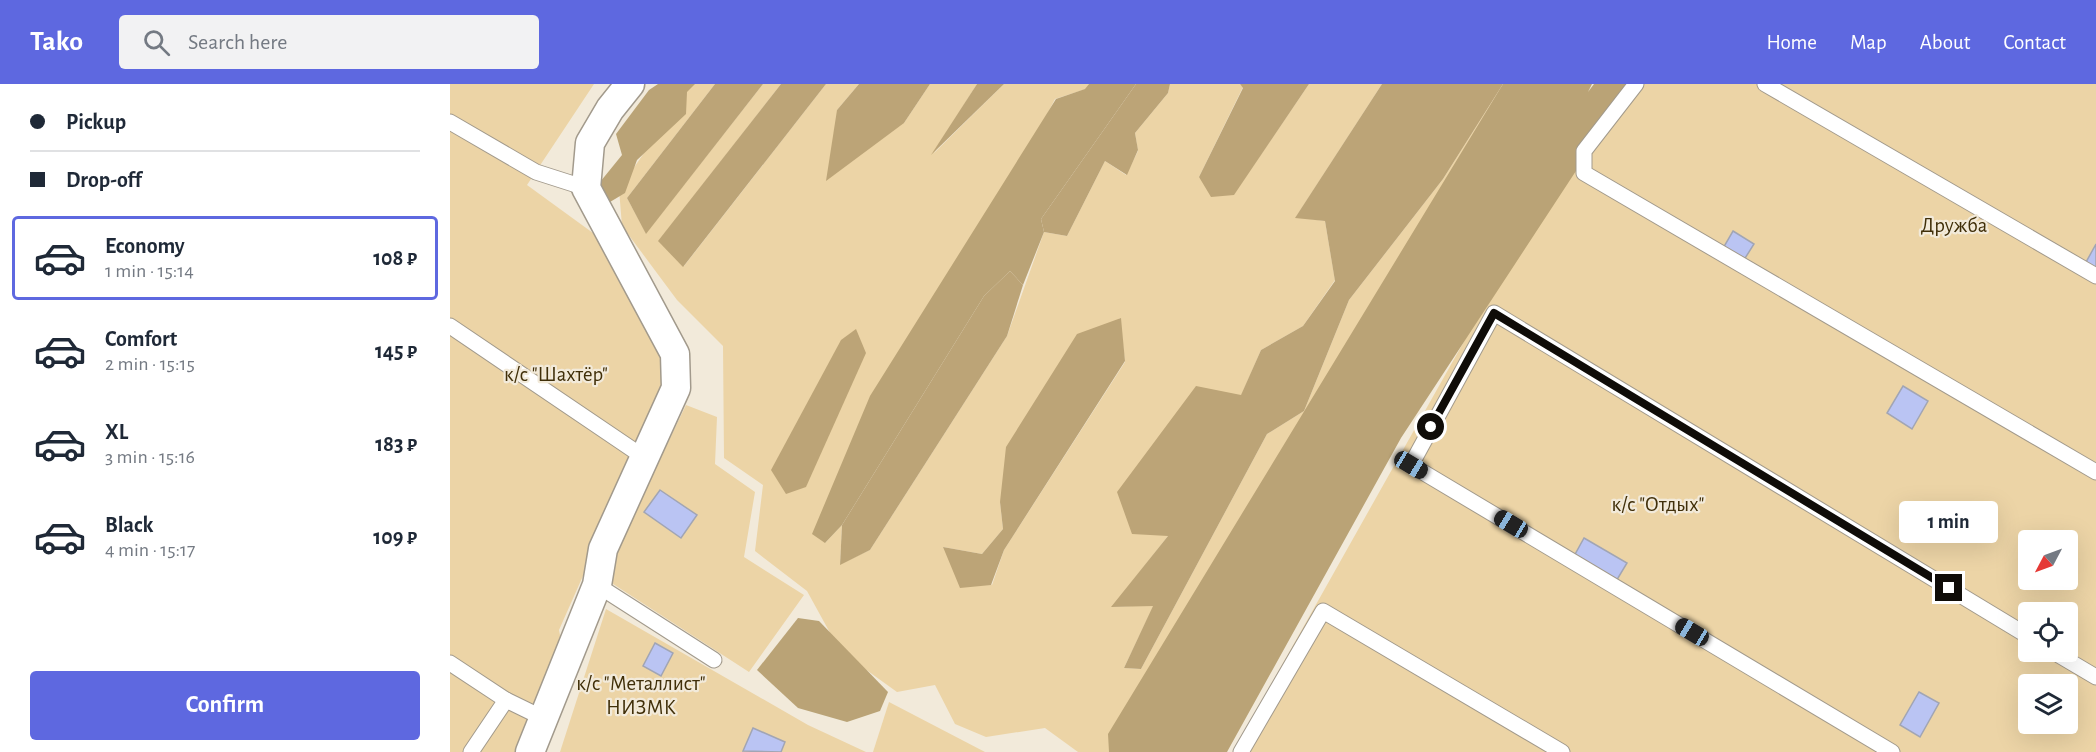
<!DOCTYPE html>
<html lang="en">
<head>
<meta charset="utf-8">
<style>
	body { margin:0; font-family:"Alegreya Sans",sans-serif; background:#f2f2f3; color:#1f2937; height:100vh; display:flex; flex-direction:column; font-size:22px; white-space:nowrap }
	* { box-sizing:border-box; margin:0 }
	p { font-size:20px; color:#747a83 }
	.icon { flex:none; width:33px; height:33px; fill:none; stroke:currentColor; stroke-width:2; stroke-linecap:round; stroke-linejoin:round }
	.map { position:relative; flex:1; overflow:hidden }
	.drawer { display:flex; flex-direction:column; background:#fff; width:450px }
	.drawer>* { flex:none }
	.banner { display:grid; align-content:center; height:132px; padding:0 30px; background:#fff }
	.needle { width:39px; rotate:229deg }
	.fabs { position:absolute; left:1568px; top:446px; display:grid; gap:12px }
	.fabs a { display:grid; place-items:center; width:60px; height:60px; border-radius:6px; background:#fff; box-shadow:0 6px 24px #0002; font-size:30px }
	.end { position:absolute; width:27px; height:27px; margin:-14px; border:8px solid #0f0c08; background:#fff; box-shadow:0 0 0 3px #fff }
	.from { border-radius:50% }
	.bubble { position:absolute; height:42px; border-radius:6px; background:#fff; box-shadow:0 6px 24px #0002; font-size:20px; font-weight:700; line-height:42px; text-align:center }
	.car { position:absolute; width:18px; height:36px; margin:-18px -9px; border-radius:8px; box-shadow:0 0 4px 2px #0007; background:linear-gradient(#222 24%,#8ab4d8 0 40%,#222 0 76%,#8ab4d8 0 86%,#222 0) }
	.banner b { display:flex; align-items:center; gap:21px; height:57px; font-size:22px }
	.banner b+b { border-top:2px solid #e0e1e3 }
	.banner i { width:15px; height:15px; background:#1f2937 }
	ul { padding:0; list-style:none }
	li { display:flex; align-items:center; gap:18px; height:84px; margin:0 12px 9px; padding:0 18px; border:3px solid transparent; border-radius:6px }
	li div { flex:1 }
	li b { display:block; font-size:22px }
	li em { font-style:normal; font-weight:700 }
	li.selected { border-color:#5e68e0 }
	li>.icon { width:54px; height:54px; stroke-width:1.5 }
	.primary-button { display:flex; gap:12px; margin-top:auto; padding:12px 30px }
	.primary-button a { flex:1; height:69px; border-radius:6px; background:#5e68e0; color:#fff; font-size:24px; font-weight:700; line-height:69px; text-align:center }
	header { display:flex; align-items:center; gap:36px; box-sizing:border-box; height:84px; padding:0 30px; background:#5e68e0; color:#fff }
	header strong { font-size:28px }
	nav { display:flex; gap:33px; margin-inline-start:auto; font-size:21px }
	.search { width:420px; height:54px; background:#f2f2f3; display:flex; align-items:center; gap:15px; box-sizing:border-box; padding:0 21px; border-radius:6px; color:#747a83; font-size:22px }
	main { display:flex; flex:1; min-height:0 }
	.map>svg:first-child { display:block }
	.green { fill:#ecd4a6; fill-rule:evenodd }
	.forest { fill:#baa376 }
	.water { fill:#bca477 }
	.building { fill:#bac4f3; stroke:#a1a5b4; stroke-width:1.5 }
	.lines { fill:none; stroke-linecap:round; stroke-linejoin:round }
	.service-casing { stroke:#a29a8c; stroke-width:17 }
	.minor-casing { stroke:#a29a8c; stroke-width:31 }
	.service { stroke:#fff; stroke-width:15 }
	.minor { stroke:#fff; stroke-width:28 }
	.route { stroke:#0f0c08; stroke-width:8 }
	.labels { text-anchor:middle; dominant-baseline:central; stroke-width:4.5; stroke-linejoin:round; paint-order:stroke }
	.park-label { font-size:21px; fill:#402f09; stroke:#f2eada }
</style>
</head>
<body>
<header>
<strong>Tako</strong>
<div class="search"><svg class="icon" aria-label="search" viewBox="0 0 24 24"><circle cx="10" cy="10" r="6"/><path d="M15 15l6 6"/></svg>Search here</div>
<nav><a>Home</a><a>Map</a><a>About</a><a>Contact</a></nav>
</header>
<main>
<section class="drawer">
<div class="banner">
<b><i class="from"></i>Pickup</b>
<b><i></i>Drop-off</b>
</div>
<ul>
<li class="selected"><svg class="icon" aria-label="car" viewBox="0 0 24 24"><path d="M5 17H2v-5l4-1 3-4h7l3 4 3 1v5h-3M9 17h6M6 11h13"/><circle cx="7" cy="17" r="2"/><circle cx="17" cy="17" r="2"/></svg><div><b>Economy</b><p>1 min · 15:14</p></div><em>108 ₽</em></li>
<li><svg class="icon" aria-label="car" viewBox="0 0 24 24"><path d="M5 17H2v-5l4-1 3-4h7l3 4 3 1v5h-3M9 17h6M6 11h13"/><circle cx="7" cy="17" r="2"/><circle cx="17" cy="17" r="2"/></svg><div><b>Comfort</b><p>2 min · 15:15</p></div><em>145 ₽</em></li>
<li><svg class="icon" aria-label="car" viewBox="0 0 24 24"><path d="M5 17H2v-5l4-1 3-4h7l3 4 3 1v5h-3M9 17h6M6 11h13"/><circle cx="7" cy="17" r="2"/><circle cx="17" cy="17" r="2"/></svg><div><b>XL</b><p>3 min · 15:16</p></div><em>183 ₽</em></li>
<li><svg class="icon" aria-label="car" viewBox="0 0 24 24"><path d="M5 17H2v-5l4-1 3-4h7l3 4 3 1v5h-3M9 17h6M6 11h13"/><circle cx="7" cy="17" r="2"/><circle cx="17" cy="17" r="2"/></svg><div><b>Black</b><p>4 min · 15:17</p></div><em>109 ₽</em></li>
</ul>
<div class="primary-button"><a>Confirm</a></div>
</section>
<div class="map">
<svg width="1646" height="668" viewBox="0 0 1646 668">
	<rect width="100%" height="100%" fill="#f2eada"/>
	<g class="green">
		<path d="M0 0H144L77 101 143 149 217 268 218 300 109 546 112 562 66 668H0Z"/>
		<path d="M242 0H265L177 114 196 149 313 0H331L209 157 234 182 376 0H409L387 26 454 39 480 0H527L484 69 554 0H639L636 5 605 15 375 459 392 441 390 480 420 466 557 252 594 148 617 152 655 77 676 91 688 67 685 49 718 9 720 0H790L793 3 749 93 784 110 859 0H932L846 133 875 137 885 196 853 242 811 266 791 312 718 452 662 523 704 521 674 584 691 585 817 350 854 327 899 216 993 95 1053 0 743 668H628L595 644 536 653 505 640 485 601 447 608 390 567 357 507 305 467 313 401 274 374 273 262 227 216 172 142 169 105ZM670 234 675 278 554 466 542 501 493 463 532 470 553 445 550 418Z"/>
		<path d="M1167 0H1646V668H783L1115 78ZM1578 456H1617V495H1578ZM1578 528H1617V567H1578ZM1578 600H1617V639H1578Z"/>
		<path d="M236 321 267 333 265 380 305 408 294 473 354 511 299 588 160 498 168 461Z"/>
		<path d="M156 525 358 641 416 668H110Z"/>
		<path d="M439 618 535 668H423Z"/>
	</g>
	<g class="forest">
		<path d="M208 0H245L237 8 236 30 187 76 175 109 155 121 146 103 172 71 166 50 199 6Z"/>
		<path d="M639 0H686L591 135 594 148 573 201 560 187 534 212 392 441 375 459 362 450 420 312 606 15 635 5Z"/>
		<path d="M1053 0H1142L1138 8 1144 0H1183L951 354 777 668H659L658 650Z"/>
		<path d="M348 534 369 537 438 608 430 627 397 638 348 624 307 586Z"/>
	</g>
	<g class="water">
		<path d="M265 0H313L196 150 177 114Z"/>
		<path d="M331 0H376L233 183 208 157Z"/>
		<path d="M409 0H480L454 39 376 97 387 26Z"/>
		<path d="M527 0H554L481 71Z"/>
		<path d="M686 0H720L718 9 685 49 688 66 677 91 655 77 617 152 594 148 591 135Z"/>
		<path d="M790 0H859L784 111 761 113 749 93 793 4Z"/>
		<path d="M932 0H1053L993 95 899 216 854 327 817 350 691 585 674 584 703 522 661 523 718 452 682 450 667 408 746 302 791 311 811 266 853 242 885 197 875 137 845 134Z"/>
		<path d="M560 187 573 201 557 252 420 466 390 481 392 441 534 212Z"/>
		<path d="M671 234 675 277 554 466 541 501 510 504 493 463 532 470 553 445 550 418 556 363 627 250Z"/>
		<path d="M406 245 416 269 356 403 336 410 321 386 391 256Z"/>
	</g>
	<g class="building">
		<path d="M1283 147 1304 160 1292 179 1272 166Z"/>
		<path d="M1646 160V186L1635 180Z"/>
		<path d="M1453 302 1478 317 1462 345 1437 329Z"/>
		<path d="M210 406 247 431 231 454 194 428Z"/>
		<path d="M1134 454 1177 479 1165 499 1123 474Z"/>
		<path d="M205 559 223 569 211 592 193 582Z"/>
		<path d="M1469 608 1489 619 1470 653 1450 641Z"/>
		<path d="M303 644 335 658 331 668 293 667Z"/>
	</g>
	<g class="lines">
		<g class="service-casing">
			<g id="service">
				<path d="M1186 0 1134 67V89L1646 388"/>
				<path d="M1315 0 1646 192"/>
				<path d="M0 38 86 88 136 104"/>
				<path d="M0 242 195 374"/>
				<path d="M147 501 264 576"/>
				<path d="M1602 567 1646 593"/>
				<path d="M0 579 56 616 93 634"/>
				<path d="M21 668 56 616"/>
				<path d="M791 668 873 527 1112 668"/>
				<path d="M1442 668 961 381 1044 229 1578 552"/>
			</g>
		</g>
		<g class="minor-casing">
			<path id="minor" d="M80 668 147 501 153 465 226 304 225 270 136 104 140 59 160 25 180 0"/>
		</g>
		<use href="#service" class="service"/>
		<use href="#minor" class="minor"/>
	</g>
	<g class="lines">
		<path class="route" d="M981 343 1044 229 1499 504"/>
	</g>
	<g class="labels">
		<g class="park-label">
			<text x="1504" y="141">Дружба</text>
			<text x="106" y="290">к/с "Шахтёр"</text>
			<text x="1208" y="420">к/с "Отдых"</text>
			<text x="191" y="599">к/с "Металлист"<tspan x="191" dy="24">НИЗМК</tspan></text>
		</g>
	</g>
</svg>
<div class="fabs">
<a><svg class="needle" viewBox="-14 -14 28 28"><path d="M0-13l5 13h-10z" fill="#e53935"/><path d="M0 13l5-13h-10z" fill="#747a83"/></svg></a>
<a><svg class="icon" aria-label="locate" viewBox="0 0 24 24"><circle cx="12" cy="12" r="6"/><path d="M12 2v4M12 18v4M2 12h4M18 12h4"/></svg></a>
<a><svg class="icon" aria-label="layers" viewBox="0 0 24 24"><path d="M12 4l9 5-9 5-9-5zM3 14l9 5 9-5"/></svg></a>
</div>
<i class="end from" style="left:981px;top:343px"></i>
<i class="end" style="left:1499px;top:504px"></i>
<div class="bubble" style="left:1449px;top:417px;width:99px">1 min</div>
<i class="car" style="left:961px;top:381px;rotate:121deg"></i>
<i class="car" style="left:1061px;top:440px;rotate:301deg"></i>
<i class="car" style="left:1242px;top:548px;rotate:301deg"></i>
</div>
</main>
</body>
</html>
